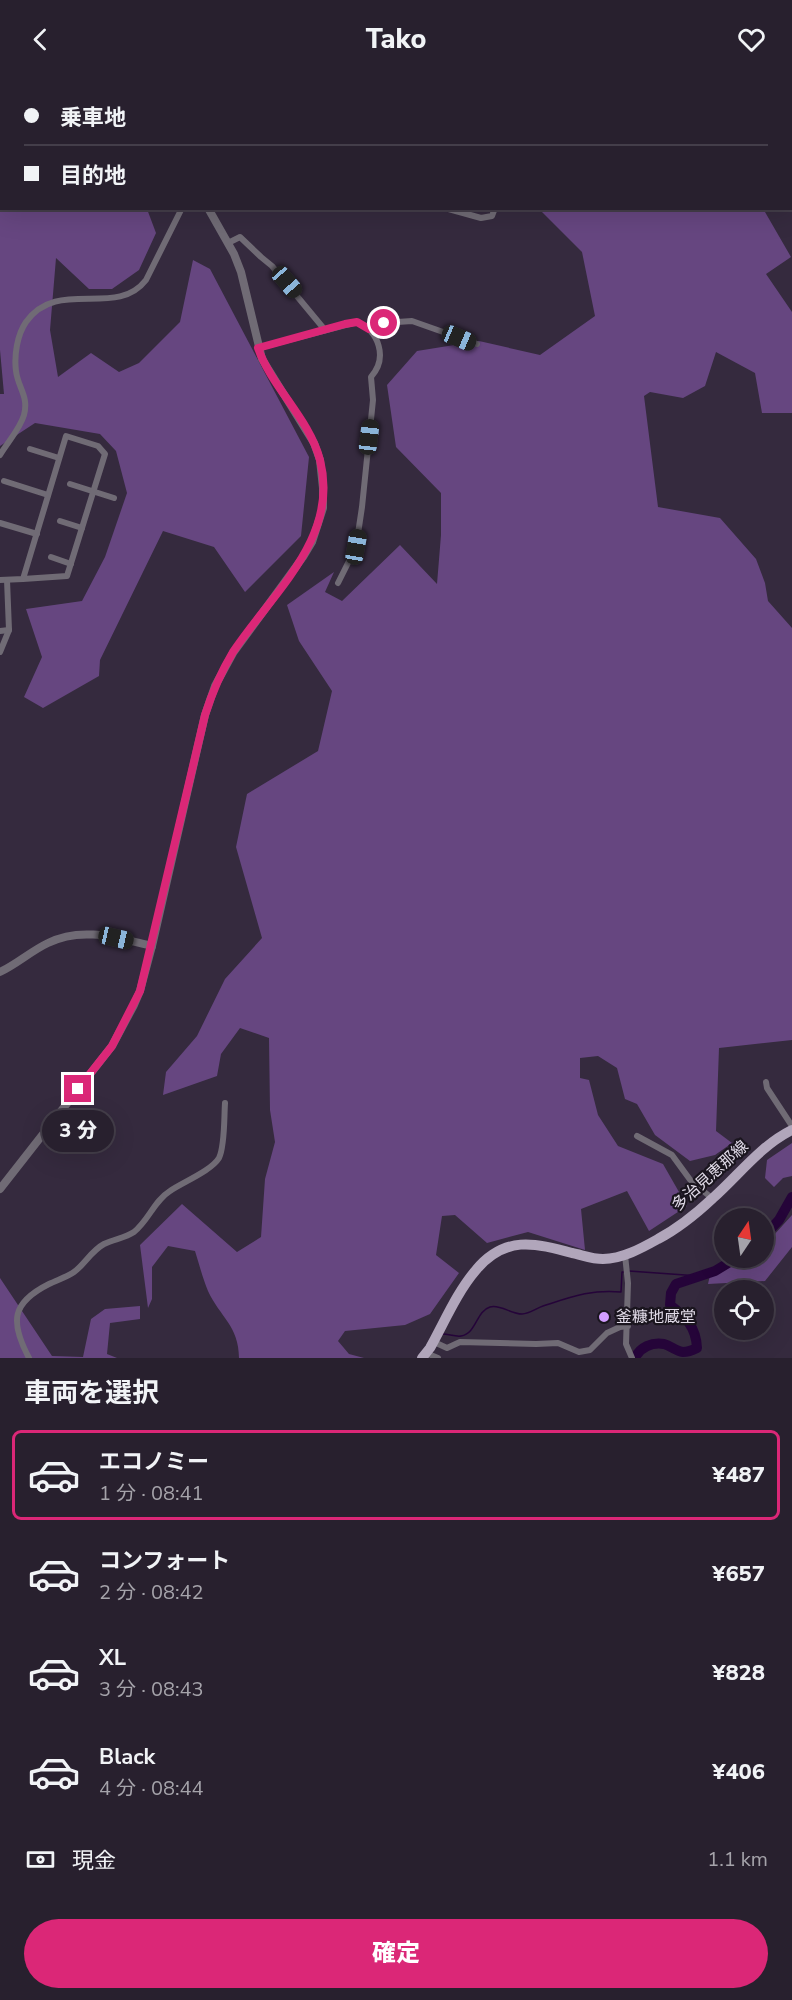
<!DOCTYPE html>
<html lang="ja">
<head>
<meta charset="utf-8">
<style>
	body { margin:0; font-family:"Nunito Sans","Noto Sans JP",sans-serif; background:#302836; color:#f1f3f6; height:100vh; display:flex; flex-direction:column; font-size:22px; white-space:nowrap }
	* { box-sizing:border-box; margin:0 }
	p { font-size:20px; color:#a5a3aa }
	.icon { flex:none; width:33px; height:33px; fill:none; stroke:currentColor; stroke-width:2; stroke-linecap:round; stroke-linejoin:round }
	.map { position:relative; height:1280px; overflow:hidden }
	.panel { display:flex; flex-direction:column; background:#28202e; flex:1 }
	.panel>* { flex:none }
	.guide { position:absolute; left:0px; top:0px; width:792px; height:132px; box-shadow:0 6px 24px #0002,0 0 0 2px #443e4a; display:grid; align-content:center; height:132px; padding:0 24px; background:#28202e }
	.needle { width:39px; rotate:13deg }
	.controls { position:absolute; left:714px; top:1130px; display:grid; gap:12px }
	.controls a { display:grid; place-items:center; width:60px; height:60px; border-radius:50%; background:#28202e; box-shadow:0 6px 24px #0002,0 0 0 2px #443e4a; font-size:30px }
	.end { position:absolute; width:27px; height:27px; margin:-14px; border:8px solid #db2777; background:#fff; box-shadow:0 0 0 3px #fff }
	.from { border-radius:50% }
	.bubble { position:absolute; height:42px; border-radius:21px; background:#28202e; box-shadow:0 6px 24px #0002,0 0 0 2px #443e4a; font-size:20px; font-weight:800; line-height:42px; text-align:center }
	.car { position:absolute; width:18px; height:36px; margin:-18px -9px; border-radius:8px; box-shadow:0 0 4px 2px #0007; background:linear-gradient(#222 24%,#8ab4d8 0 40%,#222 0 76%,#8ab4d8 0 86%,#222 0) }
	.guide b { display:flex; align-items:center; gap:21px; height:57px; font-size:22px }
	.guide b+b { border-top:2px solid #443e4a }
	.guide i { width:15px; height:15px; background:#f1f3f6 }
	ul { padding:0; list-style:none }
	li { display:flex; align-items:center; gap:18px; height:90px; margin:0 12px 9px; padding:0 12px; border:3px solid transparent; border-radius:9px }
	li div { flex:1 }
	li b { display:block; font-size:22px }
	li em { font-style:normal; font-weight:800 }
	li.selected { border-color:#db2777 }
	li>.icon { width:54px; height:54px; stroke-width:1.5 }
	h2 { padding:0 24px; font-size:27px; line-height:72px }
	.pay { display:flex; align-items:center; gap:15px; height:66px; padding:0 24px; font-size:22px }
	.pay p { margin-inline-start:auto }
	.button { display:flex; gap:12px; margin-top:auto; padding:12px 24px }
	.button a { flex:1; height:69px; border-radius:36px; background:#db2777; color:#fff; font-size:24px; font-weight:800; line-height:69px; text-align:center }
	header { display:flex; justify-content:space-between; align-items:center; height:78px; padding:0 24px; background:#28202e; font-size:27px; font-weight:800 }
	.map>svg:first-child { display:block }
	.green { fill:#664680 }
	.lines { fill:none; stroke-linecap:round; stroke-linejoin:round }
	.stream { stroke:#250439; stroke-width:1.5 }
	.river { stroke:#250439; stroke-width:10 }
	.minor { stroke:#706b75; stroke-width:6 }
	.tertiary { stroke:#706b75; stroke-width:8 }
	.primary { stroke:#b1a6bb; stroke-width:10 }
	.route { stroke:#db2777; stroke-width:8 }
	.poi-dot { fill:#d19dfe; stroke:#1a151e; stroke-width:2 }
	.labels { text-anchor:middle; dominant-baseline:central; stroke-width:4.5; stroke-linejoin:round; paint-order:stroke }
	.street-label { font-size:16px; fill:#e0dae7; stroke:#1a151e }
	.poi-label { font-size:16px; fill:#e0dae7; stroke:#1a151e; text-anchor:start }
</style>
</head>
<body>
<header><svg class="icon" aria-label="back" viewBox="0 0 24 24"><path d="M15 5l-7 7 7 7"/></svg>Tako<svg class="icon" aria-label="heart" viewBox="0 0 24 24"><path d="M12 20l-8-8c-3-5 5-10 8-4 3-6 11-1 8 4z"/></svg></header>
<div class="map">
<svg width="792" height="1280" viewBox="0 0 792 1280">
	<rect width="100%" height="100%" fill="#352a3e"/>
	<g class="green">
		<path d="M0 0 158 1 2 2V130L147 131 156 155 139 192 112 211H89L56 180 50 252 58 299 91 275 119 294 139 285 180 244 193 182 210 191 309 379 301 458 245 514 214 469 163 453 100 582 99 598 43 630 24 619 42 579 26 531 82 523 105 479 127 415 116 373 100 356 35 345 0 368V316H4L0 272Z"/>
		<path d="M539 131H770L765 134 791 179 766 196 792 234V335H762L755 295 716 274 705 308 683 320 650 314 644 318 658 429 720 440 756 481 765 505 768 523 792 550V962L719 970 716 1053 732 1065 715 1077 690 1083 655 1057 637 1026 625 1021 617 990 598 978 580 980V1000L589 1002 598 1037 618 1068 663 1086 687 1128 649 1153 627 1113 581 1131 585 1172 528 1154 487 1165 455 1137 442 1138 436 1177 459 1195 430 1236 405 1247 345 1253 338 1263 349 1276 364 1280H239C239 1248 220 1239 208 1213 203 1201 199 1186 195 1173L168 1168 152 1189V1221L148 1230 140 1167 182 1126 237 1174 261 1159 265 1101 275 1064 270 1032 269 960 240 950 221 976 217 998 163 1017 166 994 197 958 225 901 262 860 236 769 247 716 318 673 332 613 299 563 287 527 334 494 325 514 342 523 400 467 437 506 441 457V415L396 369 387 307 417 273 479 263 540 277 595 238 582 174Z"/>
		<path d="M792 1065V1098L783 1100 774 1109 765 1100 767 1082Z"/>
		<path d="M792 1137V1169L765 1203 708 1206 710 1197 747 1179H764V1168Z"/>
		<path d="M0 1200 52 1278 83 1279 91 1241 105 1231 140 1228V1241L110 1245 107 1276 117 1280H0Z"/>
	</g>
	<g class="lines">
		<g class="stream">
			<path d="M629 1193 699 1198"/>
			<path d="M443 1256C448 1256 456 1259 461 1258 477 1255 476 1233 490 1229 500 1226 511 1236 522 1236 529 1236 537 1230 543 1228 571 1219 592 1211 621 1214L622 1194H624"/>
		</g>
		<g class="river">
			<path d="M764 1158 779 1142 792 1119"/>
			<path d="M635 1280C640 1269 652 1264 664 1266 671 1268 676 1273 683 1274 688 1274 693 1272 697 1270 696 1249 686 1239 670 1227L671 1215 676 1206 715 1193 738 1179"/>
		</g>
		<g class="minor">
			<path d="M222 0V2"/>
			<path d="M523 0 524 2"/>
			<path d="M599 0 600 2"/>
			<path d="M642 0 643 2"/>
			<path d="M779 0V2"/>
			<path d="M790 12H792"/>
			<path d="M445 130 481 140 492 138 495 130"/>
			<path d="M228 165 240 159 261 179 272 188 325 252"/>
			<path d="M369 251 383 245 412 243 477 266"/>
			<path d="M258 270 357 244C379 253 388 280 371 299L373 322 362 429 356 469 338 505"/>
			<path d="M30 371 59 380"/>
			<path d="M0 377C7 365 20 351 24 337 29 318 18 310 16 293 14 278 17 257 26 244 58 199 116 241 146 202L182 130"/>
			<path d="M4 403 48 417"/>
			<path d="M70 406 114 420"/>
			<path d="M60 443 82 450"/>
			<path d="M0 445 37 456"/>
			<path d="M51 479 71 486"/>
			<path d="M0 502 23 501 66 358 98 368 105 376 67 498 23 501"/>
			<path d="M0 553 9 552"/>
			<path d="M0 574 9 552 7 502"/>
			<path d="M766 1004 767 1010 792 1048"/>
			<path d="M637 1058 672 1077 691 1103 713 1121"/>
			<path d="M625 1177 628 1205 626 1266 632 1280"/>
			<path d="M434 1264 447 1270 460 1264 536 1266 558 1265 579 1274 590 1272 607 1255 620 1249 628 1248"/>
			<path d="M426 1275 438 1280"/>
			<path d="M29 1280C10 1244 11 1225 49 1206 57 1202 67 1199 74 1194 85 1186 91 1173 104 1166 114 1161 125 1160 134 1154 149 1142 154 1123 170 1113 183 1104 211 1093 219 1080 225 1068 224 1039 225 1025"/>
		</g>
		<g class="tertiary">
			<path d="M193 2V0"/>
			<path d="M0 894C17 886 31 873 48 865 82 848 117 860 152 868"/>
			<path d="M0 1111 112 968 134 927 140 913 152 868 205 637 215 608 233 575 303 479 312 464 323 430V410L320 382 314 365 262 281 241 194 234 176 208 130"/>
		</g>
		<path class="primary" d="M422 1280 430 1270C444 1245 457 1214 476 1192 504 1158 535 1164 572 1175 582 1177 592 1181 603 1181 622 1181 642 1170 658 1161 677 1151 697 1135 713 1120 739 1097 760 1068 792 1052"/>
	</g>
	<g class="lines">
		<path class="route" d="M78 1011 112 968 140 913 205 637C212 615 221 594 233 574 272 515 340 460 320 382 309 340 272 310 258 270L345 246 357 244 369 251 384 245"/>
	</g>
	<circle class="poi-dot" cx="604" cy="1239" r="6"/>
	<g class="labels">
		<g class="street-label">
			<text transform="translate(710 1098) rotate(-42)">多治見恵那線</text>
		</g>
		<g class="poi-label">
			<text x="616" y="1239">釜糠地蔵堂</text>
		</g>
	</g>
</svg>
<div class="controls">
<a><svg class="needle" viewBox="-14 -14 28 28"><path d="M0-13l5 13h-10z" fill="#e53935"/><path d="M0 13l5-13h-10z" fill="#a5a3aa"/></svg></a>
<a><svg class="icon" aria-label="locate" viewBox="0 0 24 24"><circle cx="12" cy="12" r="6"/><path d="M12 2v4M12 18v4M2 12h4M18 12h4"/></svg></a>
</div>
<i class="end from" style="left:384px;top:245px"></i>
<i class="end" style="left:78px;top:1011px"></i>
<div class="bubble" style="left:42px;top:1032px;width:72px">3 分</div>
<i class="car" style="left:287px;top:204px;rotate:139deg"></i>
<i class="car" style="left:459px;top:260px;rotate:113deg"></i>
<i class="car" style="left:369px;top:359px;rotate:7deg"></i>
<i class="car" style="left:356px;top:469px;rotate:10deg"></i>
<i class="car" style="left:116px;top:860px;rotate:103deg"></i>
<div class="guide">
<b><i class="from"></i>乗車地</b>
<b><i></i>目的地</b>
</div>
</div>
<section class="panel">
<h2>車両を選択</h2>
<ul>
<li class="selected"><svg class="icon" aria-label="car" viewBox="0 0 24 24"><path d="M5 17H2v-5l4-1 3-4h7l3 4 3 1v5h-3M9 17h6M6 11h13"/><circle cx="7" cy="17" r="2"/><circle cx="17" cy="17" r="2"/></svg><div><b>エコノミー</b><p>1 分 · 08:41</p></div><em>¥487</em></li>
<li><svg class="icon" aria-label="car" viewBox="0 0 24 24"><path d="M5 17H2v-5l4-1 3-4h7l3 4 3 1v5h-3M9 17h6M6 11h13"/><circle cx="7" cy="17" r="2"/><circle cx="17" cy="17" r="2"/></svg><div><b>コンフォート</b><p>2 分 · 08:42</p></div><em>¥657</em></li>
<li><svg class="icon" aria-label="car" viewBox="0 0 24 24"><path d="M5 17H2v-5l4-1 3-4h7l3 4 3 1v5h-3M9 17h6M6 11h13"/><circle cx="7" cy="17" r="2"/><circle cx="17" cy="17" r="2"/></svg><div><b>XL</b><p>3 分 · 08:43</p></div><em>¥828</em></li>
<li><svg class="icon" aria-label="car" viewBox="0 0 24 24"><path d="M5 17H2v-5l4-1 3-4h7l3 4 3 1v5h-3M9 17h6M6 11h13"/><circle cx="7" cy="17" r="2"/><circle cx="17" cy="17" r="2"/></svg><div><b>Black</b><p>4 分 · 08:44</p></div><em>¥406</em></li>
</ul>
<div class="pay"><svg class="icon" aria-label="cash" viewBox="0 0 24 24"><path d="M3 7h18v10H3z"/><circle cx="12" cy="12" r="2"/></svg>現金<p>1.1 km</p></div>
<div class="button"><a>確定</a></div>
</section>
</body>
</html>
